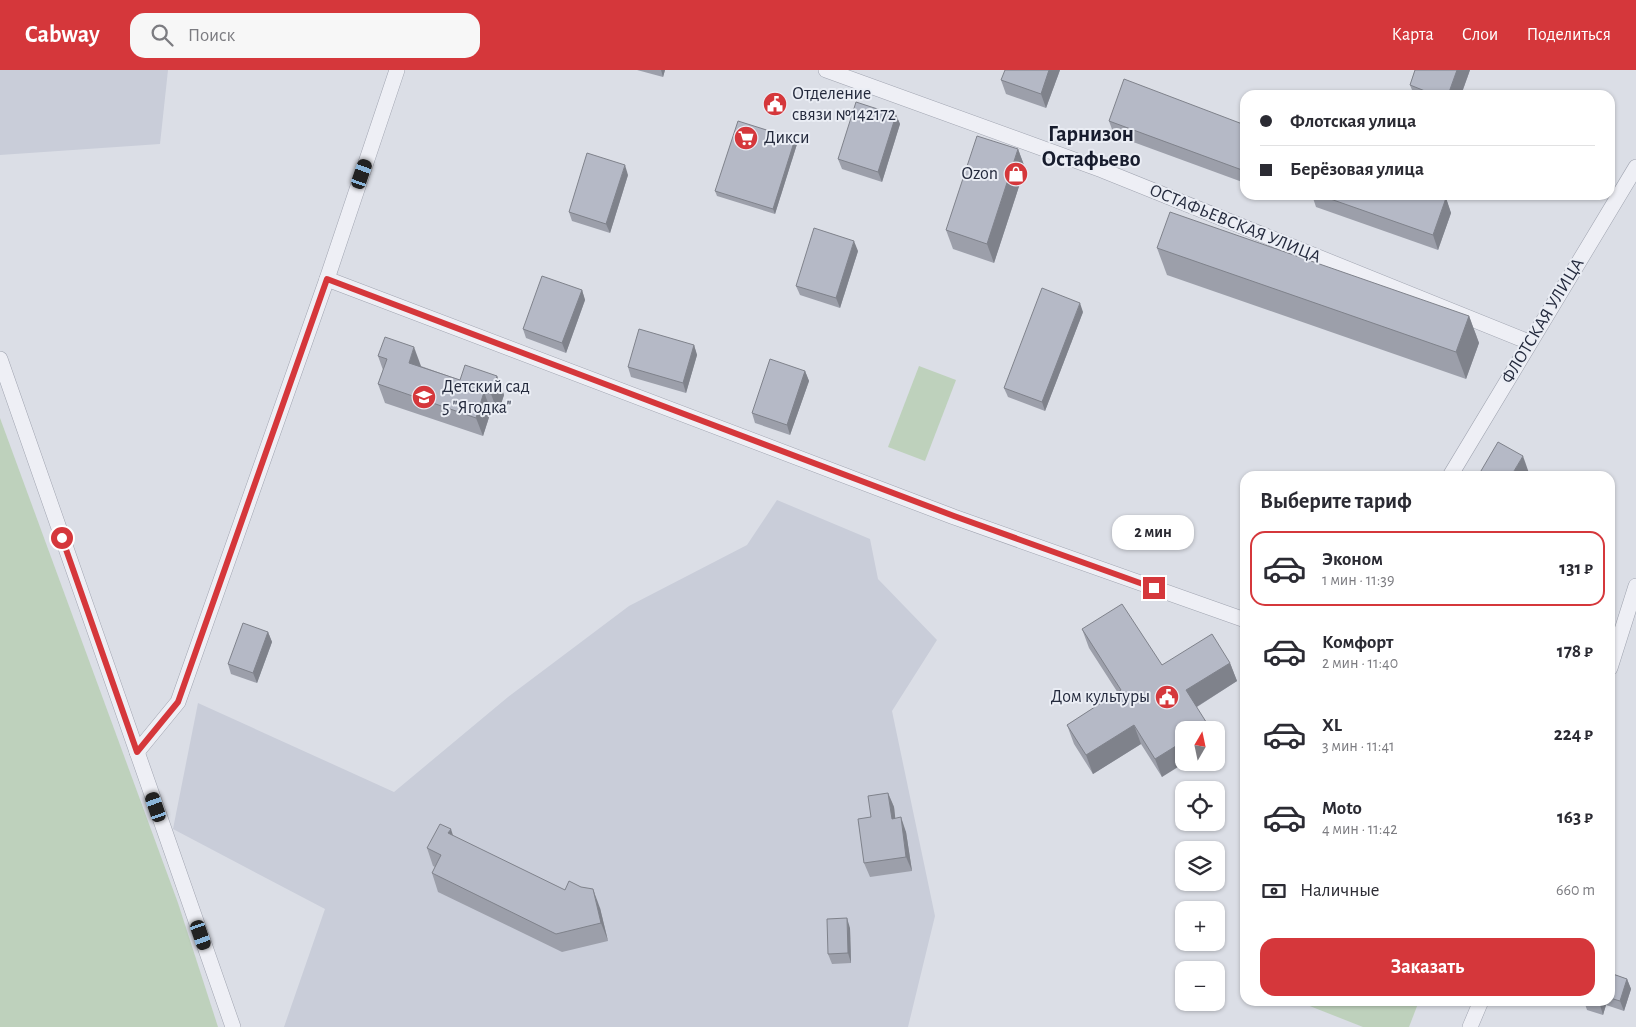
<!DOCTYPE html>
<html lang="ru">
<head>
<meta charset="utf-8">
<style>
	body { margin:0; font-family:"Alegreya Sans",sans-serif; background:#f7f7f7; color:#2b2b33; height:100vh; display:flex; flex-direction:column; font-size:19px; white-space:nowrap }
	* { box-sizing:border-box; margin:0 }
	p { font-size:16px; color:#7c7c81 }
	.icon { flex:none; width:28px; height:28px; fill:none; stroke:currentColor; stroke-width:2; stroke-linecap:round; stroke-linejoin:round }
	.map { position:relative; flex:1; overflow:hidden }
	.drawer { position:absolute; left:1240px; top:401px; width:375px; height:535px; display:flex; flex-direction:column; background:#fff; border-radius:15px; box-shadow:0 1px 4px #0004 }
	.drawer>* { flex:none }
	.banner { position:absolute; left:1240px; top:20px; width:375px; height:110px; border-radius:15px; box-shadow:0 1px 4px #0004; display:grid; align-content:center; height:110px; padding:0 20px; background:#fff }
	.needle { width:32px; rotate:9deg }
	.tools { position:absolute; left:1175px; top:651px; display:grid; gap:10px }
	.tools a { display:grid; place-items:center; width:50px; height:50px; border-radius:10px; background:#fff; box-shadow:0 1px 4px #0004; font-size:25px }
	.end { position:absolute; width:22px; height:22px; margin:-11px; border:6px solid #d5373b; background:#fff; box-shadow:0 0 0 2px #fff }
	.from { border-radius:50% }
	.bubble { position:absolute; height:35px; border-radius:15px; background:#fff; box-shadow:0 1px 4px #0004; font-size:16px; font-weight:600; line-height:35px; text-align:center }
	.car { position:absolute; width:15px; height:30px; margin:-15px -8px; border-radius:6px; box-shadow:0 0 4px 1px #0007; background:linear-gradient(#222 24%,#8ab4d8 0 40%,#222 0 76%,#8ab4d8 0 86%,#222 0) }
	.banner b { display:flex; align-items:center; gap:18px; height:48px; font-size:19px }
	.banner b+b { border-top:1px solid #e1e1e2 }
	.banner i { width:12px; height:12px; background:#2b2b33 }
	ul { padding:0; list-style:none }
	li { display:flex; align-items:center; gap:15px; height:75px; margin:0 10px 8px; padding:0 10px; border:2px solid transparent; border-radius:15px }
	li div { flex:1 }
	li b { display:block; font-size:19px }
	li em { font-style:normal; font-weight:600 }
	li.on { border-color:#d5373b }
	li>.icon { width:45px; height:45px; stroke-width:1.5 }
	h2 { padding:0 20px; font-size:22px; line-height:60px }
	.pay { display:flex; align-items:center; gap:12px; height:55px; padding:0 20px; font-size:19px }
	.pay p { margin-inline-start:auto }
	.primary-button { display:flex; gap:10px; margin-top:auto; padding:10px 20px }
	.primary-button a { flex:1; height:58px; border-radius:15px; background:#d5373b; color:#fff; font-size:20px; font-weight:600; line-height:58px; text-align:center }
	header { display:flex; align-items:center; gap:30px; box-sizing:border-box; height:70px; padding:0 25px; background:#d5373b; color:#fff }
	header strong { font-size:24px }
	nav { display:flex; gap:28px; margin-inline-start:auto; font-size:18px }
	.search { width:350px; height:45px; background:#f7f7f7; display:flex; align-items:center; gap:12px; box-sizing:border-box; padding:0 18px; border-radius:15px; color:#7c7c81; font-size:19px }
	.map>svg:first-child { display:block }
	.built { fill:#c9cdd9 }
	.green { fill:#bed1bc }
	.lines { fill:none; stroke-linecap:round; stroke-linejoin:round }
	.street-casing { stroke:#a0a4b0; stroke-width:16 }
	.street { stroke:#eeeff5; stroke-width:15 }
	.wall { fill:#9c9faa }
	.shaded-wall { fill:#7f828b }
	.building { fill:#b5b9c6; stroke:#7f828b }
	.route { stroke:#d5373b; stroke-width:6 }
	.labels { text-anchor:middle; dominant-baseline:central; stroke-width:4; stroke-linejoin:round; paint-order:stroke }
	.poi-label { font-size:18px; fill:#242a3d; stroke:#eaedf4; text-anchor:start }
	.street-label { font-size:18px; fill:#242a3d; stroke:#eaedf4 }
	.district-label { font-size:22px; font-weight:bold; fill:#171c2d; stroke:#eaedf4 }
</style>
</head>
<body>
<header>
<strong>Cabway</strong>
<div class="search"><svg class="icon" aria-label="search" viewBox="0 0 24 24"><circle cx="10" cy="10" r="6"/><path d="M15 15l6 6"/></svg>Поиск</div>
<nav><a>Карта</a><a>Слои</a><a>Поделиться</a></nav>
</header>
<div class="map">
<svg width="1636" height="957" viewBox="0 0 1636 957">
	<rect width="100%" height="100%" fill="#dbdee6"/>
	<g class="built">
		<path d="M0 0H168L160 74 0 85Z"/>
		<path d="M777 430 870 469 878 509 937 570 892 641 935 846 908 957H284L325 839 173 759 198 633 394 722 508 627 629 536 747 475Z"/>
	</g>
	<g class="green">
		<path d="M919 296 956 310 925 391 888 377Z"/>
		<path d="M0 348 178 833 218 957H0Z"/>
		<path d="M1297 931H1419L1409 957H1363Z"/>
	</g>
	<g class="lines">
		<g class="street-casing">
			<g id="street">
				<path d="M826 0 1102 100 1529 272"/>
				<path d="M327 209 954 447 1245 550"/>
				<path d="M0 289 233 957"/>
				<path d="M1450 406 1636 97"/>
				<path d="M1610 598 1636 516"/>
				<path d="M137 682 178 632 327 209 397 0"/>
				<path d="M1470 957 1481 931"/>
			</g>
		</g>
		<use href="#street" class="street"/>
	</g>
	<g class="wall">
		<path d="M637 0H665L663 7Z"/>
		<path d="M1060 0 1046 38 1006 24 1001 10Z"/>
		<path d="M1415 0H1470L1461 25H1414L1410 15Z"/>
		<path d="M896 45 900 54 882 112 842 99 838 89Z"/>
		<path d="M1109 51 1245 55V113L1114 65Z"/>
		<path d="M795 69 797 74 775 144 717 126 715 121Z"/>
		<path d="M1018 79 1025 98 994 193 953 179 946 160Z"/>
		<path d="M628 105 610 163 572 151 569 142Z"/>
		<path d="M1312 125H1437L1446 128 1451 143 1438 180 1316 137Z"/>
		<path d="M1157 178 1469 246 1479 273 1466 309 1167 205Z"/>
		<path d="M858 181 840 238 800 225 796 216Z"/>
		<path d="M582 220 585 230 566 283 526 268 523 259Z"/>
		<path d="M1083 242 1045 341 1008 327 1004 318Z"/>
		<path d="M694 275 697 285 686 323 631 307 628 297Z"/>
		<path d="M378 286 421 296 460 310 497 306 504 325 498 343 491 341 483 366 385 333 378 314 383 300Z"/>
		<path d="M805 301 809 311 790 365 755 353 752 343Z"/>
		<path d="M1082 559 1162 595 1230 593 1237 611 1197 637 1162 707 1141 674 1093 704 1074 674 1067 655 1118 623 1089 578Z"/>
		<path d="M268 562 272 572 257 613 231 604 228 594Z"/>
		<path d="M888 723 894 737 895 748 906 762 912 801 870 807 864 793 871 747Z"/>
		<path d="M453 766 600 838 608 871 562 882 438 822 432 803 435 797 433 796 427 778Z"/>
		<path d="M850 858 851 893 832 894 828 884Z"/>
		<path d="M1610 903 1627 909 1631 919 1624 941 1606 935 1603 945 1587 940 1584 931H1610Z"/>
	</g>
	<g class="shaded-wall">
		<path d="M661 0H665L663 7Z"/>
		<path d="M1049 0H1060L1046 38 1041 24Z"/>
		<path d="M1457 0H1470L1461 25H1448Z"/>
		<path d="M896 45 900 54 882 112 878 102Z"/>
		<path d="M795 69 797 74 775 144 773 139Z"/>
		<path d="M1018 79 1025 98 994 193 987 174Z"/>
		<path d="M1245 91V109L1242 100Z"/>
		<path d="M625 95 628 105 610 163 606 154Z"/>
		<path d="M1446 128 1451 143 1438 180 1433 165Z"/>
		<path d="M854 171 858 181 840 238 836 228Z"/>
		<path d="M582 220 585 230 566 283 562 273Z"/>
		<path d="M1080 233 1083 242 1045 341 1042 332Z"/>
		<path d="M1469 246 1479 273 1466 309 1456 282Z"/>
		<path d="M694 275 697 285 686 323 683 313Z"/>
		<path d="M414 277 421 296 416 311 409 293Z"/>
		<path d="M805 301 809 311 790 365 787 355Z"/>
		<path d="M497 306 504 325 498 343 491 324Z"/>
		<path d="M484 322 491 341 483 366 476 348Z"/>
		<path d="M1523 386 1530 406H1511Z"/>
		<path d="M268 562 272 572 257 613 253 603Z"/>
		<path d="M1230 593 1237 611 1193 639 1186 620Z"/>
		<path d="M1134 655 1141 674 1093 704 1086 685Z"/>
		<path d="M1208 655 1210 660H1200Z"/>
		<path d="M1184 671V692H1186L1162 707 1155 689Z"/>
		<path d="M888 723 894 737 897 763 892 749Z"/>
		<path d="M901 747 906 762 912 801 906 787Z"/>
		<path d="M451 759 457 778 448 763Z"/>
		<path d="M593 819 600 838 608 871 601 853Z"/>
		<path d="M847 848 850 858 851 893 848 883Z"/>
		<path d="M1627 909 1631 919 1624 941 1620 931Z"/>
		<path d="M1601 931H1605L1606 935 1603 945 1600 935Z"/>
	</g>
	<g class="building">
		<path d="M1005 0H1049L1041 24 1001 10Z"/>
		<path d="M1415 0H1457L1448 25H1435L1410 15Z"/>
		<path d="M1124 9 1245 55V91L1242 100 1109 51Z"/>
		<path d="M856 32 896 45 878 102 838 89Z"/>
		<path d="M738 51 795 69 773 139 715 121Z"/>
		<path d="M977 66 1018 79 987 174 946 160Z"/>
		<path d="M587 83 625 95 606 154 569 142Z"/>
		<path d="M1319 125H1437L1446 128 1433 165Z"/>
		<path d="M1170 142 1469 246 1456 282 1157 178Z"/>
		<path d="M814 158 854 171 836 228 796 216Z"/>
		<path d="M542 206 582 220 562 273 523 259Z"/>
		<path d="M1042 218 1080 233 1042 332 1004 318Z"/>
		<path d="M639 259 694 275 683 313 628 297Z"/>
		<path d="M385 267 414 277 409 293 460 310 465 295 497 306 491 324 484 322 476 348 378 314 387 289 378 286Z"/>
		<path d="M770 289 805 301 787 355 752 343Z"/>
		<path d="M1498 372 1523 386 1511 406H1478Z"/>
		<path d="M1122 534 1162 595 1212 564 1230 593 1186 620 1208 655 1200 660H1184V671L1155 689 1134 655 1086 685 1067 655 1121 620 1082 559Z"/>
		<path d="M243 553 268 562 253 603 228 594Z"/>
		<path d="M888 723 892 749 901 747 906 787 864 793 858 749 871 747 868 726Z"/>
		<path d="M440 754 451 759 448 763 565 820 569 811 581 817 593 819 601 853 556 864 432 803 441 785 427 778Z"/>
		<path d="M847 848 848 883 828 884 827 849Z"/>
		<path d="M1610 903 1627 909 1620 931 1610 928Z"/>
		<path d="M1587 931H1601L1600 935Z"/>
	</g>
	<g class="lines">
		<path class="route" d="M62 468 137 682 178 632 327 209 954 446 1154 518"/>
	</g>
	<defs>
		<g id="civic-disc" transform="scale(1.25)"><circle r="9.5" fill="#d5373b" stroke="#eaedf4"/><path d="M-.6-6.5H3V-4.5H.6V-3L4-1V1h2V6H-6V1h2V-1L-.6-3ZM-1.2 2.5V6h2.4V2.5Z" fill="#fff"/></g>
		<g id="supermarket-disc" transform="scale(1.25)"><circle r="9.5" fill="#d5373b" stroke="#eaedf4"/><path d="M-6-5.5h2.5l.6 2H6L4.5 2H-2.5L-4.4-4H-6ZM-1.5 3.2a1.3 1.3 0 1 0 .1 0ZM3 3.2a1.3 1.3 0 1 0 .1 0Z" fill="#fff"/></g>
		<g id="shop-disc" transform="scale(1.25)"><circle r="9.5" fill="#d5373b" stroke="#eaedf4"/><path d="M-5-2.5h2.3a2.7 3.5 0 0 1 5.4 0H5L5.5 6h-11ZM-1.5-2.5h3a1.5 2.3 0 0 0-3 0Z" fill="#fff"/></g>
		<g id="school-disc" transform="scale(1.25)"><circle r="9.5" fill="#d5373b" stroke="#eaedf4"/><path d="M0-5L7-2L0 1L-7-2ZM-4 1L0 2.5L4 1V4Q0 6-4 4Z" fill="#fff"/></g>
	</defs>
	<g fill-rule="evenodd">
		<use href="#civic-disc" x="775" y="34"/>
		<use href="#supermarket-disc" x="746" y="68"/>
		<use href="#shop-disc" x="1016" y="104"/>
		<use href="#school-disc" x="424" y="327"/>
		<use href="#civic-disc" x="1167" y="627"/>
	</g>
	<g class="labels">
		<g class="poi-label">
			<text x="792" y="24">Отделение<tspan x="792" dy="21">связи №142172</tspan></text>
			<text x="764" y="68">Дикси</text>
			<text x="998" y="104" text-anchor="end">Ozon</text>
			<text x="442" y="317">Детский сад<tspan x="442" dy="21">5 "Ягодка"</tspan></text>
			<text x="1150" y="627" text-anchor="end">Дом культуры</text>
		</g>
		<g class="street-label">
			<text transform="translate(1235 154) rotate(22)">ОСТАФЬЕВСКАЯ УЛИЦА</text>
			<text transform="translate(1543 251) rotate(-59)">ФЛОТСКАЯ УЛИЦА</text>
		</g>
		<g class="district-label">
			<text x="1091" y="64">Гарнизон<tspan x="1091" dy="25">Остафьево</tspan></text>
		</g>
	</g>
</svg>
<div class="tools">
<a><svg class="needle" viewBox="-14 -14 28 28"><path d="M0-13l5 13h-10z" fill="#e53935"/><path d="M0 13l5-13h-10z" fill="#7c7c81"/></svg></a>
<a><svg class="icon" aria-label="locate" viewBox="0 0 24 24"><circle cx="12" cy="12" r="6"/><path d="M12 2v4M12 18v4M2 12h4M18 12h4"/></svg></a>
<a><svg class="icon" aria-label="layers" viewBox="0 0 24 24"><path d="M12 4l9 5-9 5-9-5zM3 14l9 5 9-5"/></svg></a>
<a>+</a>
<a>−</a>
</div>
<i class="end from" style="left:62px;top:468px"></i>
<i class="end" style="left:1154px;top:518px"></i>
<div class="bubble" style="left:1112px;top:445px;width:82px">2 мин</div>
<i class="car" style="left:362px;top:104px;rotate:19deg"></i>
<i class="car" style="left:156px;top:737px;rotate:341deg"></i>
<i class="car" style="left:201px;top:865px;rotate:161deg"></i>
<div class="banner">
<b><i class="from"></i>Флотская улица</b>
<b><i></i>Берёзовая улица</b>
</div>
<section class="drawer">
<h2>Выберите тариф</h2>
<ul>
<li class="on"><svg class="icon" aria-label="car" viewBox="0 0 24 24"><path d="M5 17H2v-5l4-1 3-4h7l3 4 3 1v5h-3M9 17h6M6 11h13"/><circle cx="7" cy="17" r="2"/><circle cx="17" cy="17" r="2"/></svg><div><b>Эконом</b><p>1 мин · 11:39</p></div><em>131 ₽</em></li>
<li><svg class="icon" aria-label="car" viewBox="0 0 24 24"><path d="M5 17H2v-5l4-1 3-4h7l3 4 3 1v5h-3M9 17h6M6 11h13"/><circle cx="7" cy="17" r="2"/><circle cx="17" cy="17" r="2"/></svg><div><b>Комфорт</b><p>2 мин · 11:40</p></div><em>178 ₽</em></li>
<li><svg class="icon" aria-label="car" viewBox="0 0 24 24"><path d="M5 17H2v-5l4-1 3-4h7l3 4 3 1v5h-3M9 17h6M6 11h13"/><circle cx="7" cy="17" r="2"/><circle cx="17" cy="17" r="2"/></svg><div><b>XL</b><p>3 мин · 11:41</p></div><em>224 ₽</em></li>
<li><svg class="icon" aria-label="car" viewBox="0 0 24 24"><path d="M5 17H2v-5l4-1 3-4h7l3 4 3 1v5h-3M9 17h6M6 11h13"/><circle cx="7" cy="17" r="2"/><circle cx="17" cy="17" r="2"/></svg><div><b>Moto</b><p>4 мин · 11:42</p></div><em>163 ₽</em></li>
</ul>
<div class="pay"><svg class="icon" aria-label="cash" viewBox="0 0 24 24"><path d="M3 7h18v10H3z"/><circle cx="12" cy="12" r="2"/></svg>Наличные<p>660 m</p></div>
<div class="primary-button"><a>Заказать</a></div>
</section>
</div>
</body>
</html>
